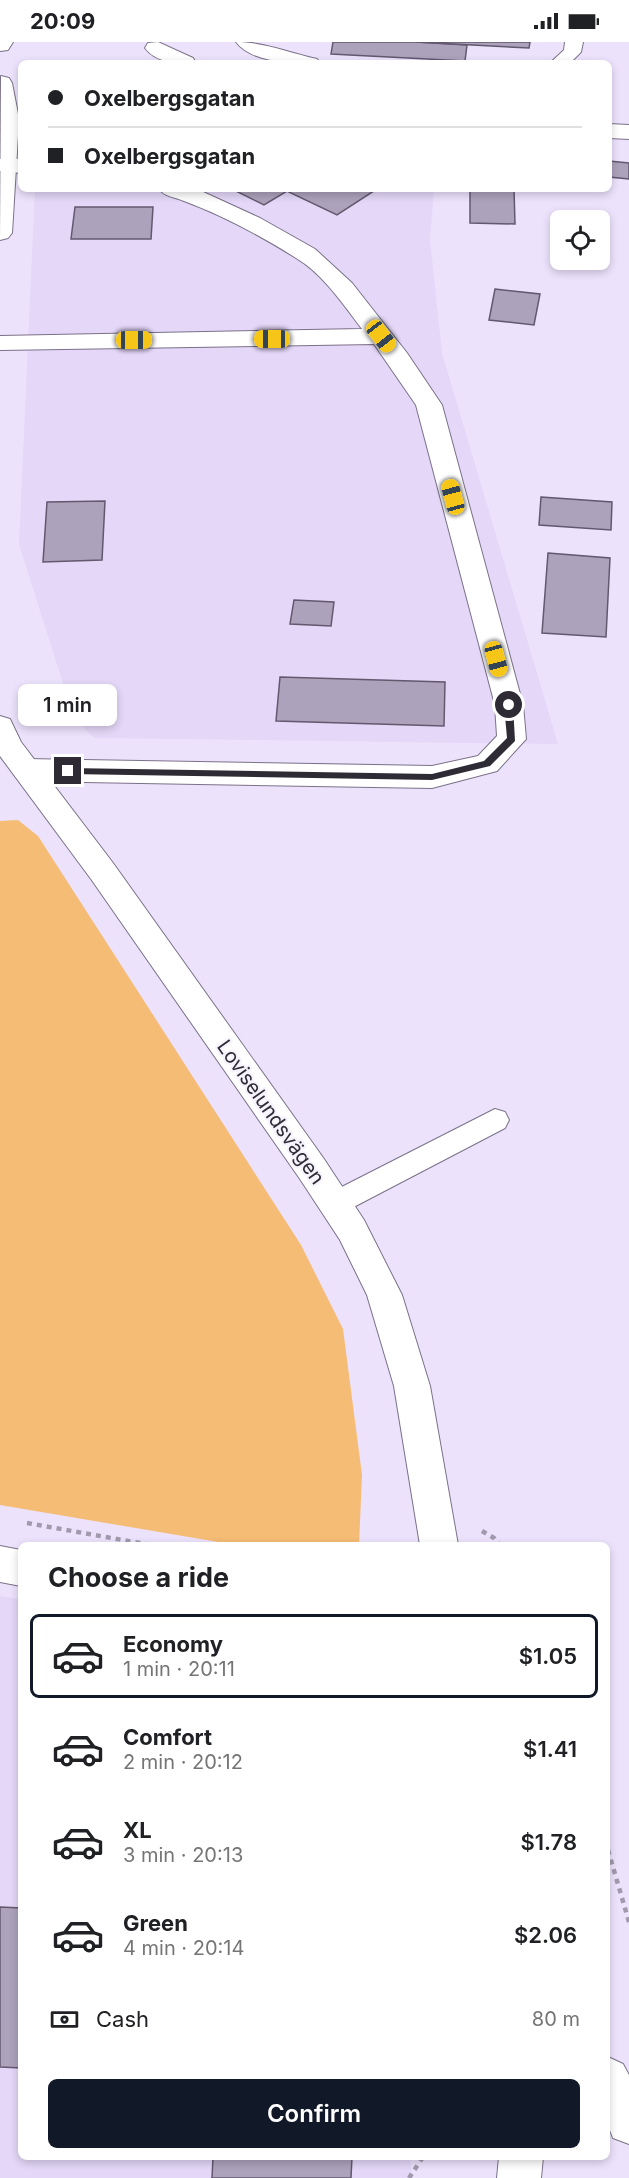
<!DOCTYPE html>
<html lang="en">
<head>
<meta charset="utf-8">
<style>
	body { margin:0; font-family:Inter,sans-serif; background:#f6f6f6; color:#202124; height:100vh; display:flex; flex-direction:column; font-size:22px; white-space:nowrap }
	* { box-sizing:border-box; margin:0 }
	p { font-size:20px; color:#757577 }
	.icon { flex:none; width:33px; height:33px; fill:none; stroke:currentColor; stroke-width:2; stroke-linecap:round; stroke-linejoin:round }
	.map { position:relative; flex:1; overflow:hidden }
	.panel { position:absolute; left:18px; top:1500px; width:592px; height:618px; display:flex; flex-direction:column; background:#fff; border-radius:9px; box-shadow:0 3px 9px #0003 }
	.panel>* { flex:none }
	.hud { position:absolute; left:18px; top:18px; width:594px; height:132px; border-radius:9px; box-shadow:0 3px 9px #0003; display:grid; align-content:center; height:132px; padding:0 30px; background:#fff }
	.buttons { position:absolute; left:550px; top:168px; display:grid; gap:12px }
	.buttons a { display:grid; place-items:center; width:60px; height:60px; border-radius:9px; background:#fff; box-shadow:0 3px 9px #0003; font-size:30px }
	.end { position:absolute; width:27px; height:27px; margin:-14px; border:8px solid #2f2b35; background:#fff; box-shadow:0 0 0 3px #fff }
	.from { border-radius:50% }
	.bubble { position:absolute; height:42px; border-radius:9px; background:#fff; box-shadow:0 3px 9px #0003; font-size:20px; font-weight:600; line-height:42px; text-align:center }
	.car { position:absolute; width:18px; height:36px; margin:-18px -9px; border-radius:8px; box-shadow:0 0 4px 2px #0007; background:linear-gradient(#f5c518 24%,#345 0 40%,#f5c518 0 76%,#345 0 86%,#f5c518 0) }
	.hud b { display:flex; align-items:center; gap:21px; height:57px; font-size:22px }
	.hud b+b { border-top:2px solid #e0e0e0 }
	.hud i { width:15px; height:15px; background:#202124 }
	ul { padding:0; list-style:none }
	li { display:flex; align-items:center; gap:18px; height:84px; margin:0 12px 9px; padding:0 18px; border:3px solid transparent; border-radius:9px }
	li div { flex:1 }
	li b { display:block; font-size:22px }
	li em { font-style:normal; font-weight:600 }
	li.selected { border-color:#111827 }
	li>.icon { width:54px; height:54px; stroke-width:1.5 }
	h2 { padding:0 30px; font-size:27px; line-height:72px }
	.pay { display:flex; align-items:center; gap:15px; height:66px; padding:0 30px; font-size:22px }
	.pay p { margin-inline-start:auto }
	.action { display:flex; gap:12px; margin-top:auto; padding:12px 30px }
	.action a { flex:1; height:69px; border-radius:9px; background:#111827; color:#fff; font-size:24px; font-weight:600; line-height:69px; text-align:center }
	.status { display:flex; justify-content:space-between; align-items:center; height:42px; padding:0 30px; background:#fff; direction:ltr }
	.status svg { height:16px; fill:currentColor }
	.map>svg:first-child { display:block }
	.built { fill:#e4d7f8 }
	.green { fill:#f5bc75 }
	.building { fill:#aca2bb; stroke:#62596f; stroke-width:1.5 }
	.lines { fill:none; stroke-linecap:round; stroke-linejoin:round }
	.service-casing { stroke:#7b7188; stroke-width:2 }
	.minor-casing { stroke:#7b7188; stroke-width:2 }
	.tertiary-casing { stroke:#7b7188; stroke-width:2 }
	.path { stroke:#a19aad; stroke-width:4.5; stroke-dasharray:5 5; stroke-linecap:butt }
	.service { fill:#fff; fill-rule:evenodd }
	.minor { fill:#fff; fill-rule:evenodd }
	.tertiary { fill:#fff; fill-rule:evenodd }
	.route { fill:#2f2b35 }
	.labels { text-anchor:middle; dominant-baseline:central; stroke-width:4.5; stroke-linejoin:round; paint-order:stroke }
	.street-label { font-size:20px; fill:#2f2b35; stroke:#f7f3fd }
</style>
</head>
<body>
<div class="status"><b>20:09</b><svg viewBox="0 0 49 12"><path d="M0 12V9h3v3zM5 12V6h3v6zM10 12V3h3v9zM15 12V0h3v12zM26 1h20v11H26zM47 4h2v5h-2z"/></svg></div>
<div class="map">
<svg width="629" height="2136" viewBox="0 0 629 2136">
	<rect width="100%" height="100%" fill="#ece2fc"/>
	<g class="built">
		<path d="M35 147H434L430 198 442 311 558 702 94 696 74 676 19 502Z"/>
		<path d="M0 1554 21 1557V2115H410L412 2136H0Z"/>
	</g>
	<path class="green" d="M18 778 38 794 301 1203 343 1287 362 1433 359 1503H236L0 1463V779Z"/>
	<g class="building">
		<path d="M333 0H416L467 3 465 19 331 12Z"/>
		<path d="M416 0H530L529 6Z"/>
		<path d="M609 119 629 121V137L609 135Z"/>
		<path d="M232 147H377L337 173 287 149 264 163Z"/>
		<path d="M470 147H514L515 182 470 181Z"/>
		<path d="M75 165H153L151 197H71Z"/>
		<path d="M495 247 540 252 534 283 489 278Z"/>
		<path d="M541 455 612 460 611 488 539 483Z"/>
		<path d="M105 459 102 518 43 520 47 460Z"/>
		<path d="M548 511 610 516 606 595 542 591Z"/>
		<path d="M294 558 334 560 331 584 290 582Z"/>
		<path d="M280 635 445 640 444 684 276 679Z"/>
		<path d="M0 1865 21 1866V2026L0 2025Z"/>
		<path d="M213 2115H352L351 2136H212Z"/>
	</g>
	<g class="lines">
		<g class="service-casing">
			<g id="service">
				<path d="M236 0C263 0 290 11 317 17L320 21C295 21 253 22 236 0Z"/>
				<path d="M565 0H583L581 10 570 21H550L564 8Z"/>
				<path d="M495 1067 505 1070 509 1078 505 1086 344 1170 334 1174 324 1170 320 1162 324 1154Z"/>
			</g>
		</g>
		<g class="minor-casing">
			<g id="minor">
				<path d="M5 116 21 117V131L0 129V117Z"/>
				<path d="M159 147 201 149 260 176 315 207 352 241 407 311 442 363 523 663 526 697 497 729 432 746 26 739 16 735 11 728 16 721 26 717 432 724 478 714 497 694 495 663 416 363 374 302 0 308V294L362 287C343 262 323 232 296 216 261 194 222 173 184 159 175 155 165 155 159 147Z"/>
				<path d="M0 1504 21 1508V1544L0 1540Z"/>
			</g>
		</g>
		<g class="tertiary-casing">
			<g id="tertiary">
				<path d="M0 0H13L8 8 0 9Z"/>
				<path d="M158 0 193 16 196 21C178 21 157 22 145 6L148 1Z"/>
				<path d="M1 34 9 36 12 41 19 77 12 191 8 196 0 198Z"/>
				<path d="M609 82 629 83V97L609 96Z"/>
				<path d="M0 674 10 677 21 700 113 821 324 1117 364 1178 402 1253 430 1344 458 1503H420L394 1344 367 1253 340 1198 300 1137 91 837 0 714Z"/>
				<path d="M608 2015 623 2022 629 2033V2102L613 2096 608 2083Z"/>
				<path d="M499 2115H543L541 2136H497Z"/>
			</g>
		</g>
		<g class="path">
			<path d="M27 1481 151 1503"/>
			<path d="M482 1489 494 1496 500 1503"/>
			<path d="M608 1808 629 1880"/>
			<path d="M409 2136 423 2115"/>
		</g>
		<use href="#service" class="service"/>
		<use href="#minor" class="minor"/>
		<use href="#tertiary" class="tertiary"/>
	</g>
	<path class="route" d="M509 660 513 663 515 699 490 724 432 738 68 732 63 729 68 726 432 732 484 719 507 696 504 663Z"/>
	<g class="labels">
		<g class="street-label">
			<text transform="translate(271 1070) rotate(55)">Loviselundsvägen</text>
		</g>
	</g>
</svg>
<div class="buttons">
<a><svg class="icon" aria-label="locate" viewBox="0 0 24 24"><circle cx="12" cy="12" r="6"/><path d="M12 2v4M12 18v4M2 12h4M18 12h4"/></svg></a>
</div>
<i class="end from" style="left:509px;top:663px"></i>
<i class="end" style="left:68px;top:729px"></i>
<div class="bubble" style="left:18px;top:642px;width:99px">1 min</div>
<i class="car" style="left:381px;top:294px;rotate:142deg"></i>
<i class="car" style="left:272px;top:297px;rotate:270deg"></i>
<i class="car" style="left:134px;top:298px;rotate:90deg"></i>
<i class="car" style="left:453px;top:455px;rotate:345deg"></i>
<i class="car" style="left:496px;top:617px;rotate:165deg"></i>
<div class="hud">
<b><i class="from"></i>Oxelbergsgatan</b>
<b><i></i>Oxelbergsgatan</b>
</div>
<section class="panel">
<h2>Choose a ride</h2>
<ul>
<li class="selected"><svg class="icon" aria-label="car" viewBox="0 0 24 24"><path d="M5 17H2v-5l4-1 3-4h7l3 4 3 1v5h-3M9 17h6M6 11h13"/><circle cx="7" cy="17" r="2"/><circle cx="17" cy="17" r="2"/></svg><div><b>Economy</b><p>1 min · 20:11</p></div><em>$1.05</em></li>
<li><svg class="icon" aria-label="car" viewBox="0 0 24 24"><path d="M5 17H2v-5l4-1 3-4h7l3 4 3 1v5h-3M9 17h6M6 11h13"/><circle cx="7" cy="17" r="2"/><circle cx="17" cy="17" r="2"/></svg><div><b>Comfort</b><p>2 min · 20:12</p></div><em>$1.41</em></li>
<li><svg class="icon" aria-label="car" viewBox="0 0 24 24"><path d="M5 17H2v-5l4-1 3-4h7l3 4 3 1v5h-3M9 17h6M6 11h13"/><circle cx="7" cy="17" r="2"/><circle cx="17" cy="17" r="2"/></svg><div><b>XL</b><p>3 min · 20:13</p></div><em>$1.78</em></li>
<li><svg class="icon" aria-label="car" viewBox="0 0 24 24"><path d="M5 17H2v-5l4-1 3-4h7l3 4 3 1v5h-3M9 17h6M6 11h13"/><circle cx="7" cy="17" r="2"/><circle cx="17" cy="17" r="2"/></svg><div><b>Green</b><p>4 min · 20:14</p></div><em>$2.06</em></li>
</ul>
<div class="pay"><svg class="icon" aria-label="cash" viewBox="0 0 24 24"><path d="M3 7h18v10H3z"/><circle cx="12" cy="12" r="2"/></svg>Cash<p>80 m</p></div>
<div class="action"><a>Confirm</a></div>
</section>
</div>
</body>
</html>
